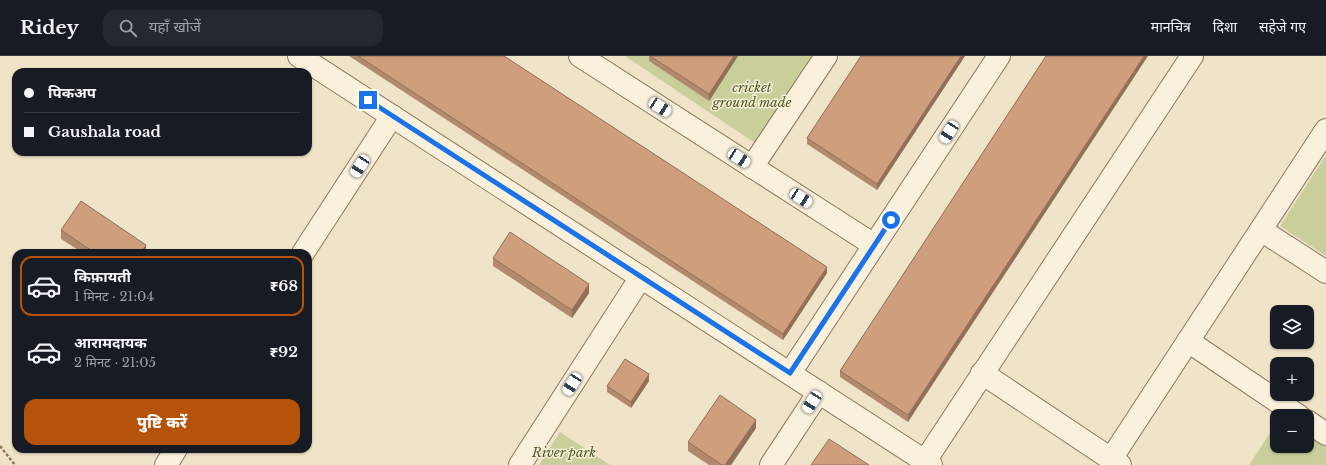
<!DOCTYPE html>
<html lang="hi">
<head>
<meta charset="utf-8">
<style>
	body { margin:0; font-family:"Libre Baskerville","Noto Sans Devanagari",serif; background:#242831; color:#f1f3f6; height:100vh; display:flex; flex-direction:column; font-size:15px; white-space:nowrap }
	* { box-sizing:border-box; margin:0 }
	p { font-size:13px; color:#9ea1a6 }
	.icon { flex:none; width:22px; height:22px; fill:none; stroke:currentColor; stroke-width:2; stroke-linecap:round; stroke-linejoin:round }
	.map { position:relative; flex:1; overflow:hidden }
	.panel { position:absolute; left:12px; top:193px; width:300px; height:204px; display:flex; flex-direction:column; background:#171b24; border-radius:12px; box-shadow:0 1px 3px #0004 }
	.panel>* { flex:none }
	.guide { position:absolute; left:12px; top:12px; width:300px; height:88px; border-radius:12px; box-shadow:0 1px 3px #0004; display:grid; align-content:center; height:88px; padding:0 12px; background:#171b24 }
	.fabs { position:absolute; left:1270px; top:249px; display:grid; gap:8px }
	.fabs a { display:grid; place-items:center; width:44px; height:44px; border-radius:8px; background:#171b24; box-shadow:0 1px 3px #0004; font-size:20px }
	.end { position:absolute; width:18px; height:18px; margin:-9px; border:5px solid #1a73e8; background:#fff; box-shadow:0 0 0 2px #fff }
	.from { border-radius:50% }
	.car { position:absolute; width:12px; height:24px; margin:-12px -6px; border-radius:5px; box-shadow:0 0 3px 1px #0007; background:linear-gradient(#fff 24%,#345 0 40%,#fff 0 76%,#345 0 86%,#fff 0) }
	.guide b { display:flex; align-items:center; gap:14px; height:38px; font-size:15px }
	.guide b+b { border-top:1px solid #363941 }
	.guide i { width:10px; height:10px; background:#f1f3f6 }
	ul { padding:7px 0 0; list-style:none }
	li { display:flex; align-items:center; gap:12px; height:60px; margin:0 8px 6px; padding:0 4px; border:2px solid transparent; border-radius:12px }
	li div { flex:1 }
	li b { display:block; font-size:15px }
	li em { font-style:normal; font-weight:800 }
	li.selected { border-color:#b45309 }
	li>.icon { width:36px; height:36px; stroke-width:1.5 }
	.action { display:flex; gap:8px; margin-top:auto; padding:8px 12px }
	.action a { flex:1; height:46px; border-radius:12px; background:#b45309; color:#fff; font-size:16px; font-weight:800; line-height:46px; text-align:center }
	header { display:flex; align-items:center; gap:24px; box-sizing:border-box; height:56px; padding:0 20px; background:#171b24; border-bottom:1px solid #363941 }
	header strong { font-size:19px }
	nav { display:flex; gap:22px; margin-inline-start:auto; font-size:14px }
	.search { width:280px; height:36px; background:#242831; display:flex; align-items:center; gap:10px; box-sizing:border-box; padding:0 14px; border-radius:12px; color:#9ea1a6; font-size:15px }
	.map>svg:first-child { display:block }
	.green { fill:#c9cf9b }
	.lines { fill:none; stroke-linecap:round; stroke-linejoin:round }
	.minor-casing { stroke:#8d765c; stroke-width:24 }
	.path { stroke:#8d765c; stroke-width:2.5; stroke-dasharray:3 2; stroke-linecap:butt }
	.minor { stroke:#faf1dc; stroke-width:22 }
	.wall { fill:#b2896c }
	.shaded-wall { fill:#916f58 }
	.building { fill:#cf9f7d; stroke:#916f58 }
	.route { stroke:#1a73e8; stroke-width:5 }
	.labels { text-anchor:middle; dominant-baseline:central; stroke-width:3; stroke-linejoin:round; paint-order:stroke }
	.park-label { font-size:13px; font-style:italic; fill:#4d5a26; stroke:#f7eed8 }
</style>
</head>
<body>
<header>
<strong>Ridey</strong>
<div class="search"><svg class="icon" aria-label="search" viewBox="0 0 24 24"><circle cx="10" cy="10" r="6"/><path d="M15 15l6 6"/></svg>यहाँ खोजें</div>
<nav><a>मानचित्र</a><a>दिशा</a><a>सहेजे गए</a></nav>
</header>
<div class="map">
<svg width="1326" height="409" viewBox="0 0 1326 409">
	<rect width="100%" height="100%" fill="#f0e4c8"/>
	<g class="green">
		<path d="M625 0H817L764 93Z"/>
		<path d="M1326 99V200L1280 170Z"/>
		<path d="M1277 366V390H1307V378L1326 391V409H1249Z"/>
		<path d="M560 376 610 409H539Z"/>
	</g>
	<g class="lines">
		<g class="minor-casing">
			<g id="minor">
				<path d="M299 0 931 409"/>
				<path d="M580 0 874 189"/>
				<path d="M752 111 826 0"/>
				<path d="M1261 174 1326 216"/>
				<path d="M303 197 392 60"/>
				<path d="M1188 285 1299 360"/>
				<path d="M790 317 999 0"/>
				<path d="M982 317 1120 409"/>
				<path d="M1307 365 1326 378"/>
				<path d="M1111 403 1326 74"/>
				<path d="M925 405 1192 0"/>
				<path d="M166 409 176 393"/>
				<path d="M520 409 641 221"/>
				<path d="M771 409 819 336"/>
			</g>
		</g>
		<path class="path" d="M0 390 15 409"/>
		<use href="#minor" class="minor"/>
	</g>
	<g class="wall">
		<path d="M349 0H504L827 217 783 284Z"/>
		<path d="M649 0H738L709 45 649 5Z"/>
		<path d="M861 0H965L877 134 807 88V82Z"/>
		<path d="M1046 0 908 366 840 321V315Z"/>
		<path d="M61 174 146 197H83L61 183Z"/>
		<path d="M493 202 589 237 572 262 493 210Z"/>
		<path d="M649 325 631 352 607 336V330Z"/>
		<path d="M756 372 731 409H709L688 395V386Z"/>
	</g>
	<g class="shaded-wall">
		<path d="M734 0H738L709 45V38Z"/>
		<path d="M961 0H965L877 134V128Z"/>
		<path d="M1144 0H1148L908 366V359Z"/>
		<path d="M146 189V197H141Z"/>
		<path d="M827 211V217L783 284V278Z"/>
		<path d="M589 228V237L572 262V254Z"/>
		<path d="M649 318V325L631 352V346Z"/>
		<path d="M756 364V372L731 409H725Z"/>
	</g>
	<g class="building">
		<path d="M358 0H504L827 211 783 278Z"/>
		<path d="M650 0H734L709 38Z"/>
		<path d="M861 0H961L877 128 807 82Z"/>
		<path d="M1046 0H1144L908 359 840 315Z"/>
		<path d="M81 145 146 189 141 197H95L61 174Z"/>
		<path d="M510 176 589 228 572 254 493 202Z"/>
		<path d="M625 303 649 318 631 346 607 330Z"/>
		<path d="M720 339 756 364 725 409H722L688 386Z"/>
		<path d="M829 383 869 409H811Z"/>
	</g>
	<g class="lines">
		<path class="route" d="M368 44 790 317 891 164"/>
	</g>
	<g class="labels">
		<g class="park-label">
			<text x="752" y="31">cricket<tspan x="752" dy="15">ground made</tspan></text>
			<text x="564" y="396">River park</text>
		</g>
	</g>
</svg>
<div class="fabs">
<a><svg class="icon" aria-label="layers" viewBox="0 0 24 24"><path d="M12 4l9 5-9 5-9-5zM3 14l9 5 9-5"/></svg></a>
<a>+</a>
<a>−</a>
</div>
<i class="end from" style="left:891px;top:164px"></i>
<i class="end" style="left:368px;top:44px"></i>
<i class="car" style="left:660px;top:51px;rotate:123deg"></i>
<i class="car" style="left:949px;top:76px;rotate:213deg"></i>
<i class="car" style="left:739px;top:102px;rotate:123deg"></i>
<i class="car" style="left:360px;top:110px;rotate:213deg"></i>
<i class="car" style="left:801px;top:142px;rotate:123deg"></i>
<i class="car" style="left:572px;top:328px;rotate:213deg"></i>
<i class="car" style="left:812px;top:346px;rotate:213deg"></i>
<div class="guide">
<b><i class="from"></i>पिकअप</b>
<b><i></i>Gaushala road</b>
</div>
<section class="panel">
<ul>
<li class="selected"><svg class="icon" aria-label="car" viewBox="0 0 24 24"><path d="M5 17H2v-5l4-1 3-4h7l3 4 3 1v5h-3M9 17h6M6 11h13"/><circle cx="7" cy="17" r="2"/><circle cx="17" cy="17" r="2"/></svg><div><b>किफ़ायती</b><p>1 मिनट · 21:04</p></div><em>₹68</em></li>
<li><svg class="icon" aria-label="car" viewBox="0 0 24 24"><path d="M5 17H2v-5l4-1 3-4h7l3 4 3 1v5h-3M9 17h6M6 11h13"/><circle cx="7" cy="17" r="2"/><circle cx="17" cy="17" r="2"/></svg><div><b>आरामदायक</b><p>2 मिनट · 21:05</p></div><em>₹92</em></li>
</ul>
<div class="action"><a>पुष्टि करें</a></div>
</section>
</div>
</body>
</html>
